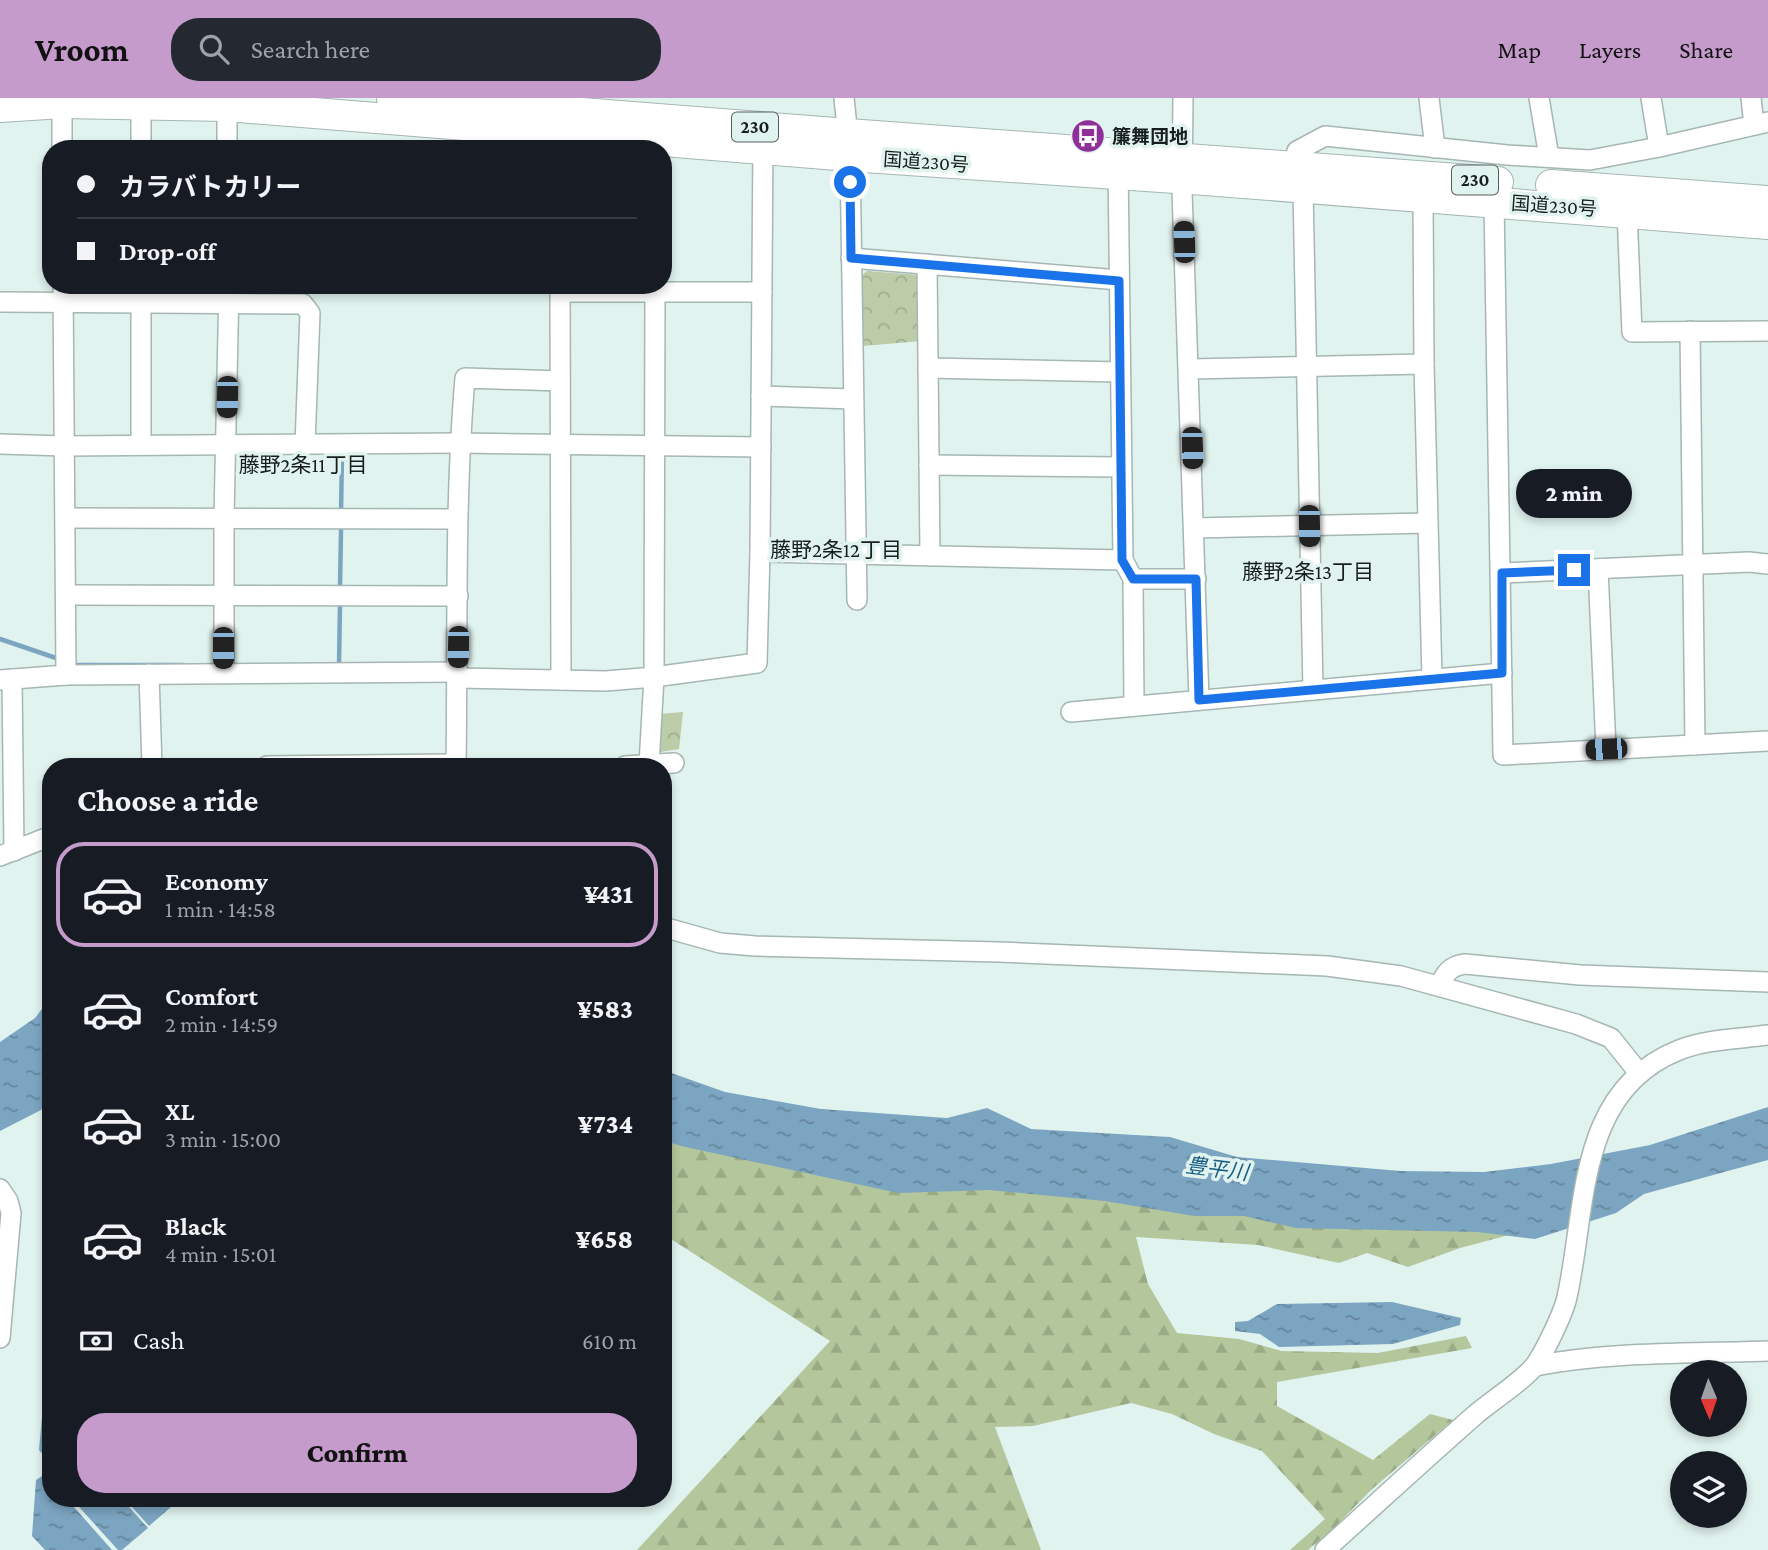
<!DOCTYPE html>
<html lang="en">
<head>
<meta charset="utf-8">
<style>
	body { margin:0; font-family:"Crimson Pro","Noto Sans JP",serif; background:#242831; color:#f1f3f6; height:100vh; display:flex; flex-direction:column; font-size:26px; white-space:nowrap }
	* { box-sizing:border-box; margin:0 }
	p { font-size:23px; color:#9ea1a6 }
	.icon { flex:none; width:38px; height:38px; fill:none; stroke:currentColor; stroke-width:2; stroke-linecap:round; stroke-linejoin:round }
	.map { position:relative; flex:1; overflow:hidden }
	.details { position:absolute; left:42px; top:660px; width:630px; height:749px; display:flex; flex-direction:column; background:#171b24; border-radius:28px; box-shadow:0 4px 10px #0003 }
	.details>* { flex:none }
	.hud { position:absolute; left:42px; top:42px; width:630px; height:154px; border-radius:28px; box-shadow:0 4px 10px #0003; display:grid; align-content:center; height:154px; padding:0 35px; background:#171b24 }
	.needle { width:46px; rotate:178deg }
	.tools { position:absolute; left:1670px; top:1262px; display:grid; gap:14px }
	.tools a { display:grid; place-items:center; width:77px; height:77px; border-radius:50%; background:#171b24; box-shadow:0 4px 10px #0003; font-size:35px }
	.end { position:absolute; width:32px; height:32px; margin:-16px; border:9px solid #1a73e8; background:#fff; box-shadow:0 0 0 4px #fff }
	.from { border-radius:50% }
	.bubble { position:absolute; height:49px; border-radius:24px; background:#171b24; box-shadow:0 4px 10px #0003; font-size:23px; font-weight:800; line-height:49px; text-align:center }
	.car { position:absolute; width:21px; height:42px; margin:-21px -10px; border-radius:9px; box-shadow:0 0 5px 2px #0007; background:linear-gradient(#222 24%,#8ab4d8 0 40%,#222 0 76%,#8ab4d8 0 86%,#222 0) }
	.hud b { display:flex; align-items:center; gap:24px; height:66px; font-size:26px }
	.hud b+b { border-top:2px solid #363941 }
	.hud i { width:18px; height:18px; background:#f1f3f6 }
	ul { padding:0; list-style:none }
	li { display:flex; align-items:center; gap:21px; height:105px; margin:0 14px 10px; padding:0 21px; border:4px solid transparent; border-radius:28px }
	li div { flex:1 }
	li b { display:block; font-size:26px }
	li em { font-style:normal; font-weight:800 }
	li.on { border-color:#c59bcc }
	li>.icon { width:63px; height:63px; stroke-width:1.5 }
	h2 { padding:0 35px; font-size:32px; line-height:84px }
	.pay { display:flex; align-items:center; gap:18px; height:77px; padding:0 35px; font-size:26px }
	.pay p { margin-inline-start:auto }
	.primary-button { display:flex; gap:14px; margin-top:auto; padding:14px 35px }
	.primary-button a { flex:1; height:80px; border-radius:28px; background:#c59bcc; color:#111; font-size:28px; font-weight:800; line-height:80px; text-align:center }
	header { display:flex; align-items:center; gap:42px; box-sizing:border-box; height:98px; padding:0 35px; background:#c59bcc; color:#111 }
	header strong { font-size:33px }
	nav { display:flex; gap:38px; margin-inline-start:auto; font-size:24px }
	.search { width:490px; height:63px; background:#242831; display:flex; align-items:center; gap:18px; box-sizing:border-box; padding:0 24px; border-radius:28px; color:#9ea1a6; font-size:26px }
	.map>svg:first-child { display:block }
	.forest { fill:url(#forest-firs) }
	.park { fill:url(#park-crowns) }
	.water { fill:url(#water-ripples) }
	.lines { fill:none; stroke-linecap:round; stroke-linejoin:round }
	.stream { stroke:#7ca5c2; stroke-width:4.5 }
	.minor-casing { stroke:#a5b6b3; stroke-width:22 }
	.highway-casing { stroke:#a5b6b3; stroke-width:32 }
	.minor { stroke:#fff; stroke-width:19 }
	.highway { stroke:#fff; stroke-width:30 }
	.route { stroke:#1a73e8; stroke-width:9 }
	.labels { text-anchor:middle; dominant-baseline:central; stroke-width:7; stroke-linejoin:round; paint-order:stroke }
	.shield { fill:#e1f3ef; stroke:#545e5c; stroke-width:2 }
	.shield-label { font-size:18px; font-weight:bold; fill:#171e1d }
	.poi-label { font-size:19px; font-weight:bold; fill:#171e1d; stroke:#e1f3ef; text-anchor:start }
	.street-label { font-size:19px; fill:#171e1d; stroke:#e1f3ef }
	.neighbourhood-label { font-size:21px; fill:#171e1d; stroke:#e1f3ef }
	.water-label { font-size:21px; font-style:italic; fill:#185d84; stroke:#e1f3ef }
</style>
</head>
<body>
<header>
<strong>Vroom</strong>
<div class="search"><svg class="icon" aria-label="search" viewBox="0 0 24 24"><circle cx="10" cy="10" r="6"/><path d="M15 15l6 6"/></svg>Search here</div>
<nav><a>Map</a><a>Layers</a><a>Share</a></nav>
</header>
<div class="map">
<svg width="1768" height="1452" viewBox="0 0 1768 1452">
	<defs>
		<pattern id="forest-firs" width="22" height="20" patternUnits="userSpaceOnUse" patternTransform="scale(1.75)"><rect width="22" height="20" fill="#b4c69b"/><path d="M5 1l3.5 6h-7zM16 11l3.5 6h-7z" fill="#9aaa85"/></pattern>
		<pattern id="park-crowns" width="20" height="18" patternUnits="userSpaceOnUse" patternTransform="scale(1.75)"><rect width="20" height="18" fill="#bccba8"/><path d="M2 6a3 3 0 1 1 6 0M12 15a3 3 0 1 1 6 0" fill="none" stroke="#a1ae90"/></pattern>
		<pattern id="water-ripples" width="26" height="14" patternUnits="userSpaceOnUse" patternTransform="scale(1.75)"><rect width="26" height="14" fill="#7ca5c2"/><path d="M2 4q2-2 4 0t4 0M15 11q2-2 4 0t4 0" fill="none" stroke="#65869d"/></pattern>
	</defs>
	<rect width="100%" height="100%" fill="#e1f3ef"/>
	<path class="forest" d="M663 1023 1558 1124 1460 1150 1408 1169 1367 1155 1339 1165 1258 1147 1136 1139 1148 1186 1177 1235 1239 1241 1282 1253 1378 1255 1466 1238 1472 1250 1277 1284V1308L1373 1362 1430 1316 1453 1322 1371 1392 1335 1429 1308 1452H1290L1325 1421 1262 1353 1214 1336 1172 1316 1131 1305 1033 1328 995 1329 1041 1452H637L830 1243 663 1136Z"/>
	<g class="park">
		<path d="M867 173 919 177 921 243 863 248 862 177Z"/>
		<path d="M683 614 679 651 660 654V616Z"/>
	</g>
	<g class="water">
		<path d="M51 899V999L41 1012 0 1033V944L35 920Z"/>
		<path d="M663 972 725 994 821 1011 947 1020 987 1010 1031 1031 1170 1039 1237 1059 1400 1073 1484 1074 1551 1066 1650 1047 1768 1009V1062L1644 1096 1616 1115 1535 1141 1478 1134 1296 1130 1244 1118H1194L1105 1103 989 1092 898 1095 681 1048 663 1042Z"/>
		<path d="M1392 1204 1461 1220 1460 1227 1393 1246 1279 1249 1260 1236 1235 1233V1224L1248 1223 1277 1206Z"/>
		<path d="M46 1274 51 1279 50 1365 39 1352Z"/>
		<path d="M45 1376 51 1383V1400H66L112 1452H45L32 1438 36 1382Z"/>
		<path d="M71 1400H121L148 1430 122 1452H118Z"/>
		<path d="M124 1400H164L171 1409 149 1428Z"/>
	</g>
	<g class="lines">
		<g class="stream">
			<path d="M341 416 342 354"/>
			<path d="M340 490 341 432"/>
			<path d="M0 541 59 561"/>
			<path d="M77 567H184"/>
			<path d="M335 567H339L340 506"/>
		</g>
		<g class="minor-casing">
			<g id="minor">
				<path d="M227 0V51"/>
				<path d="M844 0 850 58 857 502"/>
				<path d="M1183 0 1182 93 1199 602"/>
				<path d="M1429 0 1435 50"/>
				<path d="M1539 0 1549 59"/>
				<path d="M1751 0 1754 27"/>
				<path d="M62 5V51"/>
				<path d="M141 5V51"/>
				<path d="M763 42 760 454 1123 462 1118 67"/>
				<path d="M1659 49 1768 24"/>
				<path d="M1290 78 1297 53 1325 38 1507 57 1590 62 1659 49 1651 0"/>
				<path d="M1303 91 1313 592"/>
				<path d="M1423 99 1424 266 1432 581"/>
				<path d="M1494 104 1503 657 1768 643"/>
				<path d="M1627 114 1632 234 1768 233"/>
				<path d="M851 160 1119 182"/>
				<path d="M927 166 930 458"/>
				<path d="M63 187 66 577"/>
				<path d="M141 187V347"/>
				<path d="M560 187 561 582"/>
				<path d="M560 194H762"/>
				<path d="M0 204 303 206 310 215 305 347"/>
				<path d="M1690 233 1695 647"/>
				<path d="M928 270 1120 274"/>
				<path d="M1190 271 1424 266"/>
				<path d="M761 298 853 301"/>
				<path d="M0 346 65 348 459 345 761 349"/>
				<path d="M929 367 1121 369"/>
				<path d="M65 420 457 421"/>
				<path d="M1194 430 1428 425"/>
				<path d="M1123 462 1133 481 1134 608"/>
				<path d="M1598 471 1606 651"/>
				<path d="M1501 475 1749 464 1768 466"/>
				<path d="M1133 481H1196"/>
				<path d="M66 497 458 498"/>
				<path d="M224 575V420L229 187"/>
				<path d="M149 576 152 668"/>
				<path d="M458 580 606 583 654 579 757 565 760 454"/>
				<path d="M12 581 14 753"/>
				<path d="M0 582 66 577 458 574"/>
				<path d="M1071 614 1502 575"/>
				<path d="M649 667 654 579 655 187"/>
				<path d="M267 668 447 666 454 668"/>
				<path d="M456 668C458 539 454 409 465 280L560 283"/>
				<path d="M625 668 674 665"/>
				<path d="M0 758 51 738"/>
				<path d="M663 829 720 845 755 848 999 854 1327 868 1401 878 1576 926 1611 940 1639 975"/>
				<path d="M1440 888C1445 875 1450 868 1465 866L1580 877 1768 884"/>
				<path d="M0 1091 8 1103 11 1115 0 1240"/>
				<path d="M1535 1268C1611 1253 1690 1256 1768 1253"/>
				<path d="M1325 1452C1375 1407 1425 1361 1475 1317 1490 1304 1527 1280 1536 1266 1545 1253 1564 1214 1567 1199 1587 1110 1576 993 1679 952 1707 941 1739 941 1768 937"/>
			</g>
		</g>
		<g class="highway-casing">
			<g id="highway">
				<path d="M392 0 848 36 1498 84"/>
				<path d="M0 9 62 5 227 8 850 58 1205 82 1768 126"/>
				<path d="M1551 87 1768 103"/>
			</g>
		</g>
		<use href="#minor" class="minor"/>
		<use href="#highway" class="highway"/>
	</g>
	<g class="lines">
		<path class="route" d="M850 84 851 160 1119 183 1122 462 1133 481H1196L1199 602 1502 575V475L1574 472"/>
	</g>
	<defs>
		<g id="bus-disc" transform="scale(1.75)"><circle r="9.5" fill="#8f2f98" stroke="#e1f3ef"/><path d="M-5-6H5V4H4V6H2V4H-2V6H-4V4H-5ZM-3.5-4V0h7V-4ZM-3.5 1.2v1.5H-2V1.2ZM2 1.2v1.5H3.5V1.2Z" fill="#fff"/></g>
	</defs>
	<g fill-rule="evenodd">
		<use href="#bus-disc" x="1088" y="38"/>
	</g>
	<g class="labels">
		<g class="shield">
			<rect x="732" y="14.5" width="46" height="29" rx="5"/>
			<rect x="1452" y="67.5" width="46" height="29" rx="5"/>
		</g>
		<g class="shield-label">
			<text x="755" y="29">230</text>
			<text x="1475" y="82">230</text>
		</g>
		<g class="poi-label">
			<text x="1112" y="38">簾舞団地</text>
		</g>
		<g class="street-label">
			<text transform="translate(926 64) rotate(4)">国道230号</text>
			<text transform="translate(1554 108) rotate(4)">国道230号</text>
		</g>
		<g class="neighbourhood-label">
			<text x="303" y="367">藤野2条11丁目</text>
			<text x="836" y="452">藤野2条12丁目</text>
			<text x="1308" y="474">藤野2条13丁目</text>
		</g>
		<g class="water-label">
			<text transform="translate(1217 1071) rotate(7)">豊平川</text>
		</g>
	</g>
</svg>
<div class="tools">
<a><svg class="needle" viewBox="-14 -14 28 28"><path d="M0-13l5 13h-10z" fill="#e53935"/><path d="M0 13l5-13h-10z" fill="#9ea1a6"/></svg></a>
<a><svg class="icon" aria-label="layers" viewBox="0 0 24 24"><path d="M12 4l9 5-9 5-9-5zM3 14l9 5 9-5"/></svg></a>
</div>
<i class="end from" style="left:850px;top:84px"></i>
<i class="end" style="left:1574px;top:472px"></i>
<div class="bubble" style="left:1516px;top:371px;width:116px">2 min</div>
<i class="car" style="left:1184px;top:144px;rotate:358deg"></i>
<i class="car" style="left:227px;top:299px;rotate:181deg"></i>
<i class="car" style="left:1192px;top:350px;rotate:178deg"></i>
<i class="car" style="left:1309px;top:428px;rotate:179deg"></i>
<i class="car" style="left:458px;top:549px;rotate:181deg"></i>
<i class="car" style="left:223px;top:550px;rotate:180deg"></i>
<i class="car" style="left:1606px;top:651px;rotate:267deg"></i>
<div class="hud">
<b><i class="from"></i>カラバトカリー</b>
<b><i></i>Drop-off</b>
</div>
<section class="details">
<h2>Choose a ride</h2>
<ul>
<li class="on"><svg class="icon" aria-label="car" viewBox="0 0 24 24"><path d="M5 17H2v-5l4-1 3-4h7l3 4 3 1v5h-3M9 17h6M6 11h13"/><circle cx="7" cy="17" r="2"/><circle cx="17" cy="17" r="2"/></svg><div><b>Economy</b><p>1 min · 14:58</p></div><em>¥431</em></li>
<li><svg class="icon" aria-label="car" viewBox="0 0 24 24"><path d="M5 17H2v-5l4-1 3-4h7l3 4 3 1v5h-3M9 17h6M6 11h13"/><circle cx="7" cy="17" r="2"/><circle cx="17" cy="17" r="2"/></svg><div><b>Comfort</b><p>2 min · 14:59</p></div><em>¥583</em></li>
<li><svg class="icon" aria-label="car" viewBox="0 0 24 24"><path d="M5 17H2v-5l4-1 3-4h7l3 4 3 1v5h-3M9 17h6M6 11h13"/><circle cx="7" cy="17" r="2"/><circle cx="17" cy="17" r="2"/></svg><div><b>XL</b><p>3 min · 15:00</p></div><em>¥734</em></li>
<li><svg class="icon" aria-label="car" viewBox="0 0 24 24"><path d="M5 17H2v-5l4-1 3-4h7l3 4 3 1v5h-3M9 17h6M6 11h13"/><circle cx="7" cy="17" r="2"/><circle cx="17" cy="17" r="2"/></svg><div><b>Black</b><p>4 min · 15:01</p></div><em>¥658</em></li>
</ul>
<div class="pay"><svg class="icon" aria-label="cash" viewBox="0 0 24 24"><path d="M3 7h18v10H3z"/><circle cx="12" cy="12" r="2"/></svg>Cash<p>610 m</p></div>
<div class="primary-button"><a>Confirm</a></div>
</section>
</div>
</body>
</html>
